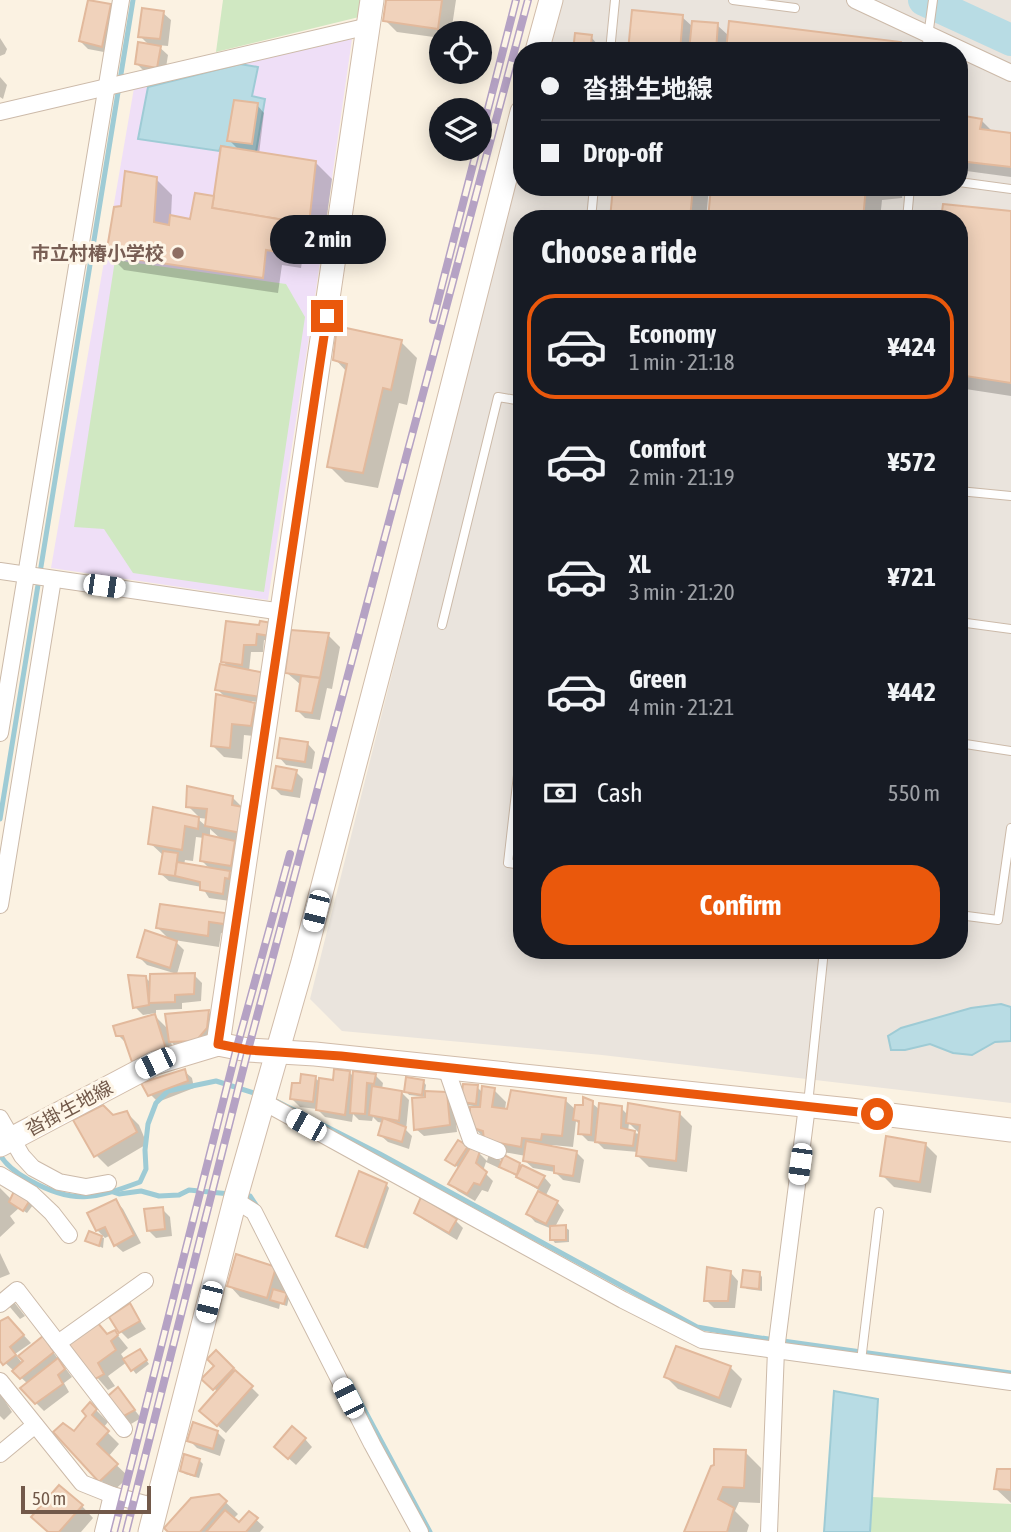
<!DOCTYPE html>
<html lang="en">
<head>
<meta charset="utf-8">
<style>
	body { margin:0; font-family:"Asap Condensed","Noto Sans JP",sans-serif; background:#242831; color:#f1f3f6; height:100vh; display:flex; flex-direction:column; font-size:26px; white-space:nowrap }
	* { box-sizing:border-box; margin:0 }
	p { font-size:23px; color:#9ea1a6 }
	.icon { flex:none; width:38px; height:38px; fill:none; stroke:currentColor; stroke-width:2; stroke-linecap:round; stroke-linejoin:round }
	.map { position:relative; flex:1; overflow:hidden }
	.sheet { position:absolute; left:513px; top:210px; width:455px; height:749px; display:flex; flex-direction:column; background:#171b24; border-radius:28px; box-shadow:0 4px 18px #0003 }
	.sheet>* { flex:none }
	.top-card { position:absolute; left:513px; top:42px; width:455px; height:154px; border-radius:28px; box-shadow:0 4px 18px #0003; display:grid; align-content:center; height:154px; padding:0 28px; background:#171b24 }
	.fabs { position:absolute; left:429px; top:21px; display:grid; gap:14px }
	.fabs a { display:grid; place-items:center; width:63px; height:63px; border-radius:50%; background:#171b24; box-shadow:0 4px 18px #0003; font-size:35px }
	.scale { position:absolute; left:21px; bottom:18px; width:130px; box-sizing:border-box; padding-left:7px; border:4px solid #72594a; border-top:0; font-size:19px; line-height:24px; white-space:nowrap; color:#72594a; -webkit-text-stroke:5px #fef6e8; paint-order:stroke }
	.end { position:absolute; width:32px; height:32px; margin:-16px; border:9px solid #ea580c; background:#fff; box-shadow:0 0 0 4px #fff }
	.from { border-radius:50% }
	.bubble { position:absolute; height:49px; border-radius:24px; background:#171b24; box-shadow:0 4px 18px #0003; font-size:23px; font-weight:700; line-height:49px; text-align:center }
	.car { position:absolute; width:21px; height:42px; margin:-21px -10px; border-radius:9px; box-shadow:0 0 5px 2px #0007; background:linear-gradient(#fff 24%,#345 0 40%,#fff 0 76%,#345 0 86%,#fff 0) }
	.top-card b { display:flex; align-items:center; gap:24px; height:66px; font-size:26px }
	.top-card b+b { border-top:2px solid #363941 }
	.top-card i { width:18px; height:18px; background:#f1f3f6 }
	ul { padding:0; list-style:none }
	li { display:flex; align-items:center; gap:21px; height:105px; margin:0 14px 10px; padding:0 14px; border:4px solid transparent; border-radius:28px }
	li div { flex:1 }
	li b { display:block; font-size:26px }
	li em { font-style:normal; font-weight:700 }
	li.selected { border-color:#ea580c }
	li>.icon { width:63px; height:63px; stroke-width:1.5 }
	h2 { padding:0 28px; font-size:32px; line-height:84px }
	.pay { display:flex; align-items:center; gap:18px; height:77px; padding:0 28px; font-size:26px }
	.pay p { margin-inline-start:auto }
	.primary-button { display:flex; gap:14px; margin-top:auto; padding:14px 28px }
	.primary-button a { flex:1; height:80px; border-radius:28px; background:#ea580c; color:#fff; font-size:28px; font-weight:700; line-height:80px; text-align:center }
	.map>svg:first-child { display:block }
	.industrial { fill:#eae4dd; fill-rule:evenodd }
	.education { fill:#efdff7 }
	.green { fill:#d0e8c2 }
	.water { fill:#b8dce4; stroke:#9ecbd5; stroke-width:2 }
	.shadow { fill:#0003; fill-rule:evenodd }
	.lines { fill:none; stroke-linecap:round; stroke-linejoin:round }
	.stream { stroke:#9ecbd5; stroke-width:5 }
	.river { stroke:#b8dce4; stroke-width:32 }
	.building { fill:#f0d2bb; stroke:#e2b99c; stroke-width:2 }
	.lane-casing { stroke:#ccbaa9; stroke-width:10 }
	.street-casing { stroke:#ccbaa9; stroke-width:18 }
	.secondary-casing { stroke:#d1bcaa; stroke-width:25 }
	.lane { stroke:#fff; stroke-width:8 }
	.street { stroke:#fff; stroke-width:16 }
	.secondary { stroke:#fff; stroke-width:23 }
	.rail-casing { stroke:#b5a2c4; stroke-width:8 }
	.rail { stroke:#fef6e8; stroke-width:5; stroke-dasharray:16; stroke-linecap:butt }
	.route { stroke:#ea580c; stroke-width:9 }
	.education-dot { fill:#8d6e63; stroke:#fef6e8; stroke-width:2.5 }
	.labels { text-anchor:middle; dominant-baseline:central; stroke-width:6; stroke-linejoin:round; paint-order:stroke }
	.education-label { font-size:19px; font-weight:bold; fill:#785e54; stroke:#fef6e8; text-anchor:end }
	.street-label { font-size:19px; fill:#72594a; stroke:#fef6e8 }
</style>
</head>
<body>
<div class="map">
<svg width="1011" height="1532" viewBox="0 0 1011 1532">
	<rect width="100%" height="100%" fill="#fbf2e2"/>
	<path class="industrial" d="M562 0H1011V1103L602 1055 342 1031 310 999 521 161 522 187H959V51H549ZM522 219H959V950H522Z"/>
	<path class="education" d="M352 39 312 318 268 600 51 568 134 88Z"/>
	<g class="green">
		<path d="M223 0H361L359 17 216 52Z"/>
		<path d="M115 260 286 284 305 317 264 592 133 573 104 529 74 527Z"/>
		<path d="M872 1497 1011 1504V1532H870Z"/>
	</g>
	<g class="water">
		<path d="M240 64 258 67 252 96 265 99 256 152 221 146 219 151 138 139 148 87Z"/>
		<path d="M1001 1004 1011 1007V1041L995 1042 972 1055 953 1053 930 1044 905 1050H891L888 1036 901 1028 971 1008Z"/>
		<path d="M834 1391 878 1399 870 1532H824Z"/>
	</g>
	<g class="shadow">
		<path d="M388 0H456L451 33H441V38L397 32 385 20Z"/>
		<path d="M110 6 118 14 109 53 88 49 80 41Z"/>
		<path d="M163 13 171 20 168 46 157 45 168 55 165 74 144 71 136 63 150 46 140 36Z"/>
		<path d="M682 17 693 27 717 25 729 36 900 44 907 51H629Z"/>
		<path d="M591 37 598 45V51H574Z"/>
		<path d="M0 38 7 49 5 54 0 56Z"/>
		<path d="M0 77 7 85 3 99 0 97Z"/>
		<path d="M257 105 264 113 259 154 316 163 332 179 324 239 306 236 301 268 282 265 278 293 124 270 108 254 122 208 156 179 172 195 171 217 192 221 215 198 240 151 229 140Z"/>
		<path d="M959 116 981 120 993 132 1011 134V177L959 170Z"/>
		<path d="M615 187H709L706 219H612Z"/>
		<path d="M713 187H903L902 198 882 200 880 219H710Z"/>
		<path d="M1011 213V396L959 388V219Z"/>
		<path d="M401 342 417 358 407 405 399 403 378 488 345 482 329 466 347 372 335 359Z"/>
		<path d="M261 627 277 643 264 640 263 652H251L249 671 268 704 251 701 266 716 262 737 244 735 242 759 224 757 212 745 226 698 217 689 229 668 223 661Z"/>
		<path d="M328 635 340 647 332 689 327 688 320 720 305 718 297 710 301 685 287 673Z"/>
		<path d="M308 744 315 752 312 769 286 765 279 757Z"/>
		<path d="M296 772 303 779 300 798 281 795 274 788Z"/>
		<path d="M232 797 244 809 252 844 232 840 242 850 238 873 229 872 237 880 230 901 209 898 202 887 169 881 161 874 164 856 150 843 198 819 207 827 208 819 200 818 188 806ZM210 829 222 840 210 837ZM196 837 204 838 202 861 210 869 184 865 185 860 193 861Z"/>
		<path d="M225 915 236 927 235 935 221 933 219 947 174 940 184 950 177 974 147 965 139 957 170 940 158 928Z"/>
		<path d="M194 975 202 983 201 1001 182 1003V1009L156 1010V1013L143 1015 135 1007 146 978 151 983Z"/>
		<path d="M208 1012 216 1019 214 1036 179 1049 171 1042 178 1064 128 1045 118 1035 155 1016 169 1030Z"/>
		<path d="M184 1071 192 1078 194 1088 158 1102 150 1094Z"/>
		<path d="M349 1072 354 1077 376 1076 383 1083 382 1089 401 1092 409 1100 406 1130 412 1136 409 1149 388 1142 380 1135 384 1123 378 1122 373 1117 372 1121 359 1120 353 1114 352 1122 325 1117 317 1109 300 1107 292 1099 302 1084 315 1078 321 1083 334 1082Z"/>
		<path d="M423 1081 426 1085 425 1092 446 1094 454 1102 457 1132 424 1136 416 1129 427 1097 409 1095 406 1091Z"/>
		<path d="M477 1087 483 1093 494 1090 506 1102 505 1110 565 1100 576 1110 592 1103 600 1110 621 1108 628 1115 680 1114 692 1126 687 1172 649 1167 637 1155 638 1152 604 1149 597 1142 588 1141 580 1133V1125L576 1121 573 1147 552 1145 551 1148 576 1152 584 1160 580 1183 563 1180 555 1172 533 1168 525 1161 526 1156 498 1151 472 1126 481 1107 466 1105 463 1101ZM629 1123 640 1134 628 1132Z"/>
		<path d="M127 1113 139 1125 147 1144 108 1167 96 1155Z"/>
		<path d="M925 1144 937 1156 931 1193 894 1187 882 1175Z"/>
		<path d="M467 1147 479 1153 487 1161 489 1154 503 1162 519 1164 544 1177 551 1185 545 1197 557 1202 564 1210 555 1227H565L569 1230V1242L555 1243 552 1239V1229L535 1222 528 1214 540 1191 500 1166 499 1168 486 1162 483 1171 493 1181 488 1192 482 1190 475 1201 458 1191 450 1184 460 1168 450 1163Z"/>
		<path d="M386 1184 389 1188 368 1249 342 1239 338 1235Z"/>
		<path d="M0 1188 12 1200 29 1202 33 1205 27 1213 19 1208 10 1216 15 1223 0 1237Z"/>
		<path d="M116 1201 123 1209 141 1243 123 1252 115 1245 111 1235 105 1238 97 1230Z"/>
		<path d="M162 1209 170 1217 172 1236 156 1238 148 1230Z"/>
		<path d="M416 1212 455 1220 463 1228 457 1240 424 1220Z"/>
		<path d="M90 1234 104 1238 103 1248 87 1241Z"/>
		<path d="M0 1253 10 1274 0 1278Z"/>
		<path d="M275 1268 287 1280 283 1294 289 1298 287 1306 280 1304 279 1309 240 1297 229 1285Z"/>
		<path d="M731 1273 738 1281 735 1308H714L706 1300Z"/>
		<path d="M759 1273 762 1277V1291L747 1289 743 1286Z"/>
		<path d="M14 1302 25 1316 20 1319 9 1306Z"/>
		<path d="M129 1305 146 1329 128 1339 120 1331Z"/>
		<path d="M0 1323 16 1327 31 1343 15 1354 23 1364 43 1339 72 1377 64 1383 69 1392 44 1411 36 1403 28 1384 0 1358Z"/>
		<path d="M115 1332 128 1348 121 1354 125 1360 143 1355 149 1364 136 1374 127 1362 108 1376 115 1386 108 1390 69 1345Z"/>
		<path d="M216 1353 259 1395 226 1433 209 1418 218 1392 204 1379 216 1366Z"/>
		<path d="M730 1367 742 1379 731 1408 678 1389 666 1377Z"/>
		<path d="M118 1389 141 1418 131 1424 124 1416Z"/>
		<path d="M0 1393 12 1412 4 1420 0 1416Z"/>
		<path d="M90 1404 108 1422 103 1428 119 1444 108 1457 129 1477 112 1492 56 1432 75 1434 89 1416Z"/>
		<path d="M217 1432 225 1440 220 1456 197 1448 189 1440Z"/>
		<path d="M305 1439 312 1447 296 1465 284 1454Z"/>
		<path d="M745 1452 761 1468 760 1503 739 1502 735 1511 749 1525 747 1532H686Z"/>
		<path d="M199 1460 203 1464 199 1478 185 1474 182 1471Z"/>
		<path d="M1011 1471V1503L996 1489Z"/>
		<path d="M219 1496 238 1514 233 1519 239 1524 249 1513 264 1527 260 1532H170Z"/>
		<path d="M82 1506 93 1518 81 1532H48Z"/>
	</g>
	<g class="lines">
		<g class="stream">
			<path d="M0 819 133 0"/>
			<path d="M276 1101 380 1154 697 1327 754 1337 1011 1373"/>
			<path d="M0 1155C6 1165 18 1174 29 1180 74 1205 94 1199 140 1182L146 1169 145 1150 148 1124 156 1103 168 1091 216 1081 260 1095"/>
			<path d="M113 1192 119 1194 141 1191 159 1196 179 1195 189 1190 230 1194"/>
			<path d="M243 1195 250 1196 258 1208"/>
			<path d="M349 1381 430 1532"/>
		</g>
		<path class="river" d="M924 0 1011 40"/>
	</g>
	<g class="building">
		<path d="M88 0 111 4 102 47 79 41Z"/>
		<path d="M386 0H442L438 29 383 21Z"/>
		<path d="M142 8 164 11 160 39 138 37Z"/>
		<path d="M632 10 683 15 680 51H628Z"/>
		<path d="M692 21 718 23 716 51H689Z"/>
		<path d="M729 21 901 42 900 51H726Z"/>
		<path d="M575 33 592 35 590 51H573Z"/>
		<path d="M138 42 161 46 157 68 135 64Z"/>
		<path d="M234 100 258 103 252 144 227 141Z"/>
		<path d="M959 115 982 119 980 129 1011 133V167L959 161Z"/>
		<path d="M221 146 316 161 309 224 212 208Z"/>
		<path d="M125 171 157 177 154 222 169 225 170 215 190 219 195 193 214 196 212 208 290 221 285 253 266 250 263 278 106 255 114 207 121 206Z"/>
		<path d="M613 187H693L690 219H610Z"/>
		<path d="M711 187H866L863 219H708Z"/>
		<path d="M943 204 1011 211V383L959 375V219H941Z"/>
		<path d="M337 326 402 340 391 390 383 388 363 473 327 467 347 364 333 360Z"/>
		<path d="M226 621 259 625 260 621 272 623 270 636 257 634 256 645H244L242 665 221 662Z"/>
		<path d="M291 630 329 633 320 678 285 673Z"/>
		<path d="M220 664 265 673 261 697 215 690Z"/>
		<path d="M301 676 320 678 312 713 296 711Z"/>
		<path d="M216 694 255 703 251 726 232 724 230 748 211 746Z"/>
		<path d="M280 738 308 742 305 762 277 758Z"/>
		<path d="M276 766 297 770 292 791 272 788Z"/>
		<path d="M187 786 233 796 232 805 243 807 241 833 205 826 207 809 186 807Z"/>
		<path d="M153 807 199 817 198 829 185 826 182 850 148 844Z"/>
		<path d="M203 834 235 841 231 866 200 861Z"/>
		<path d="M163 851 178 853 175 876 159 874Z"/>
		<path d="M177 862 230 871 229 879 225 878 223 894 200 890V882L175 876Z"/>
		<path d="M160 904 225 913 224 924 209 922 208 936 156 928Z"/>
		<path d="M145 930 177 941 170 968 137 957Z"/>
		<path d="M195 973 194 994 175 995V1002L149 1003 150 974Z"/>
		<path d="M128 975 146 976 149 1005 133 1008Z"/>
		<path d="M209 1010 207 1028 196 1041 169 1042 165 1014Z"/>
		<path d="M155 1014 167 1052 132 1062 123 1036H116L113 1026Z"/>
		<path d="M185 1069 188 1081 148 1096 141 1083Z"/>
		<path d="M334 1069 350 1071 345 1115 316 1110 319 1078 333 1080Z"/>
		<path d="M353 1071 376 1074 374 1084 367 1083 365 1114 350 1113Z"/>
		<path d="M301 1074 316 1076 313 1102 290 1099 292 1083H300Z"/>
		<path d="M406 1077 424 1080 422 1095 404 1092Z"/>
		<path d="M463 1084 478 1085 476 1104 461 1102Z"/>
		<path d="M372 1086 402 1091 399 1121 369 1115Z"/>
		<path d="M482 1086 495 1088 492 1107 507 1109 511 1090 566 1098 562 1136 542 1134 541 1140 522 1138 521 1147 484 1140 483 1131 470 1127V1107H480Z"/>
		<path d="M425 1091 447 1092 450 1125 414 1130 412 1098 425 1097Z"/>
		<path d="M583 1097 593 1101 591 1135 578 1134 579 1121 573 1120 575 1105H583Z"/>
		<path d="M599 1103 622 1106 621 1128 635 1131 633 1146 595 1142Z"/>
		<path d="M628 1103 680 1112 676 1161 636 1156 640 1125 626 1123Z"/>
		<path d="M103 1105 113 1115 127 1111 137 1132 94 1157 73 1120Z"/>
		<path d="M383 1118 406 1127 402 1142 378 1135Z"/>
		<path d="M886 1136 926 1143 920 1182 880 1176Z"/>
		<path d="M458 1140 468 1146 455 1166 445 1160Z"/>
		<path d="M526 1141 577 1151 573 1176 554 1173V1166L523 1161Z"/>
		<path d="M470 1148 480 1151 476 1163 487 1172 480 1185 474 1183 467 1194 448 1184Z"/>
		<path d="M504 1155 520 1163 517 1175 499 1167Z"/>
		<path d="M522 1165 545 1176 538 1188 516 1177Z"/>
		<path d="M359 1171 387 1183 364 1247 336 1236Z"/>
		<path d="M15 1189 30 1200 23 1211 9 1202Z"/>
		<path d="M538 1191 558 1201 546 1224 526 1214Z"/>
		<path d="M421 1197 457 1219 449 1233 414 1213Z"/>
		<path d="M116 1199 134 1235 114 1246 105 1227 96 1231 87 1213Z"/>
		<path d="M163 1207 165 1229 147 1231 144 1209Z"/>
		<path d="M566 1225V1240H550V1226Z"/>
		<path d="M89 1231 102 1236 99 1246 85 1241Z"/>
		<path d="M236 1254 276 1267 267 1298 227 1286Z"/>
		<path d="M707 1267 731 1271 728 1301H704Z"/>
		<path d="M743 1270 760 1272 759 1289 741 1287Z"/>
		<path d="M273 1289 287 1293 284 1304 270 1300Z"/>
		<path d="M130 1303 140 1321 119 1333 109 1317Z"/>
		<path d="M8 1317 24 1335 10 1347 16 1355 3 1365 0 1361V1321Z"/>
		<path d="M97 1322 107 1334 115 1330 118 1335 111 1341 116 1350 98 1363 104 1374 95 1379 67 1345Z"/>
		<path d="M43 1336 54 1352 20 1379 12 1371 23 1361 18 1356Z"/>
		<path d="M676 1346 731 1366 719 1398 664 1377Z"/>
		<path d="M140 1349 147 1360 131 1371 123 1359Z"/>
		<path d="M216 1350 234 1368 213 1390 201 1379 214 1366 207 1359Z"/>
		<path d="M58 1358 65 1369 58 1375 63 1384 35 1404 20 1388Z"/>
		<path d="M235 1370 253 1386 217 1426 199 1411Z"/>
		<path d="M118 1387 135 1410 122 1417 108 1396Z"/>
		<path d="M90 1402 97 1409 92 1415 109 1431 97 1444 118 1464 99 1482 53 1432 63 1423 74 1431 86 1416 82 1411Z"/>
		<path d="M193 1422 218 1431 213 1449 187 1441Z"/>
		<path d="M292 1426 306 1438 288 1459 274 1447Z"/>
		<path d="M714 1449 746 1450 744 1488 723 1487 718 1499 734 1508 727 1532H684L711 1466 714 1465Z"/>
		<path d="M184 1454 200 1459 195 1476 180 1471Z"/>
		<path d="M997 1469H1011V1490L994 1489Z"/>
		<path d="M59 1485 83 1505 59 1532H48L31 1517Z"/>
		<path d="M219 1494 227 1501 200 1532H168L164 1528 191 1498Z"/>
		<path d="M225 1510 239 1522 249 1511 258 1518 246 1532H206Z"/>
	</g>
	<g class="lines">
		<g class="lane-casing">
			<g id="lane">
				<path d="M733 0 795 8"/>
				<path d="M610 51 615 0"/>
				<path d="M926 51 933 0"/>
				<path d="M959 182 1011 189"/>
				<path d="M591 219 594 187"/>
				<path d="M907 219 910 187"/>
				<path d="M959 491 1011 496"/>
				<path d="M959 622 1011 629"/>
				<path d="M442 625 498 397 522 401"/>
				<path d="M522 740 508 863 522 865"/>
				<path d="M959 743 1011 751"/>
				<path d="M959 915 998 920 1011 828"/>
				<path d="M808 1104 824 950"/>
				<path d="M861 1361 879 1212"/>
			</g>
		</g>
		<g class="street-casing">
			<g id="street">
				<path d="M855 0 1011 73"/>
				<path d="M0 112 369 26"/>
				<path d="M0 571 283 612"/>
				<path d="M0 733 121 0"/>
				<path d="M0 905 53 579"/>
				<path d="M446 1068 471 1140 498 1151"/>
				<path d="M262 1101 623 1300 702 1340 1011 1382"/>
				<path d="M0 1118 22 1156 33 1168 59 1182 86 1187 108 1183"/>
				<path d="M0 1175 32 1194 52 1213 69 1235"/>
				<path d="M235 1200 254 1212 372 1444 420 1532"/>
				<path d="M0 1304 17 1290 124 1429"/>
				<path d="M58 1343 145 1281"/>
				<path d="M0 1381 82 1483 112 1495 156 1507"/>
				<path d="M0 1454 35 1425"/>
				<path d="M103 1532 112 1495"/>
				<path d="M769 1532 776 1350 807 1106"/>
			</g>
		</g>
		<g class="secondary-casing">
			<g id="secondary">
				<path d="M537 51 551 0"/>
				<path d="M218 1044 372 0"/>
				<path d="M0 1145 155 1063 218 1044 248 1050 315 1054 850 1110 1011 1130"/>
				<path d="M150 1532 235 1200 303 962 397 603 522 112"/>
			</g>
		</g>
		<use href="#lane" class="lane"/>
		<use href="#street" class="street"/>
		<use href="#secondary" class="secondary"/>
		<g class="rail-casing">
			<g id="rail">
				<path d="M480 140 516 0"/>
				<path d="M433 320 477 149"/>
				<path d="M114 1532 237 1047 290 854"/>
				<path d="M126 1532 248 1050 528 0"/>
			</g>
		</g>
		<use href="#rail" class="rail"/>
	</g>
	<g class="lines">
		<path class="route" d="M327 316 218 1044 248 1050 341 1056 877 1114"/>
	</g>
	<circle class="education-dot" cx="178" cy="253" r="7"/>
	<g class="labels">
		<g class="education-label">
			<text x="164" y="253">市立村椿小学校</text>
		</g>
		<g class="street-label">
			<text transform="translate(69 1108) rotate(-28)">沓掛生地線</text>
		</g>
	</g>
</svg>
<div class="fabs">
<a><svg class="icon" aria-label="locate" viewBox="0 0 24 24"><circle cx="12" cy="12" r="6"/><path d="M12 2v4M12 18v4M2 12h4M18 12h4"/></svg></a>
<a><svg class="icon" aria-label="layers" viewBox="0 0 24 24"><path d="M12 4l9 5-9 5-9-5zM3 14l9 5 9-5"/></svg></a>
</div>
<div class="scale">50 m</div>
<i class="end from" style="left:877px;top:1114px"></i>
<i class="end" style="left:327px;top:316px"></i>
<div class="bubble" style="left:270px;top:215px;width:116px">2 min</div>
<i class="car" style="left:104px;top:586px;rotate:98deg"></i>
<i class="car" style="left:316px;top:911px;rotate:194deg"></i>
<i class="car" style="left:155px;top:1063px;rotate:244deg"></i>
<i class="car" style="left:306px;top:1125px;rotate:299deg"></i>
<i class="car" style="left:800px;top:1164px;rotate:188deg"></i>
<i class="car" style="left:209px;top:1302px;rotate:194deg"></i>
<i class="car" style="left:348px;top:1398px;rotate:333deg"></i>
<div class="top-card">
<b><i class="from"></i>沓掛生地線</b>
<b><i></i>Drop-off</b>
</div>
<section class="sheet">
<h2>Choose a ride</h2>
<ul>
<li class="selected"><svg class="icon" aria-label="car" viewBox="0 0 24 24"><path d="M5 17H2v-5l4-1 3-4h7l3 4 3 1v5h-3M9 17h6M6 11h13"/><circle cx="7" cy="17" r="2"/><circle cx="17" cy="17" r="2"/></svg><div><b>Economy</b><p>1 min · 21:18</p></div><em>¥424</em></li>
<li><svg class="icon" aria-label="car" viewBox="0 0 24 24"><path d="M5 17H2v-5l4-1 3-4h7l3 4 3 1v5h-3M9 17h6M6 11h13"/><circle cx="7" cy="17" r="2"/><circle cx="17" cy="17" r="2"/></svg><div><b>Comfort</b><p>2 min · 21:19</p></div><em>¥572</em></li>
<li><svg class="icon" aria-label="car" viewBox="0 0 24 24"><path d="M5 17H2v-5l4-1 3-4h7l3 4 3 1v5h-3M9 17h6M6 11h13"/><circle cx="7" cy="17" r="2"/><circle cx="17" cy="17" r="2"/></svg><div><b>XL</b><p>3 min · 21:20</p></div><em>¥721</em></li>
<li><svg class="icon" aria-label="car" viewBox="0 0 24 24"><path d="M5 17H2v-5l4-1 3-4h7l3 4 3 1v5h-3M9 17h6M6 11h13"/><circle cx="7" cy="17" r="2"/><circle cx="17" cy="17" r="2"/></svg><div><b>Green</b><p>4 min · 21:21</p></div><em>¥442</em></li>
</ul>
<div class="pay"><svg class="icon" aria-label="cash" viewBox="0 0 24 24"><path d="M3 7h18v10H3z"/><circle cx="12" cy="12" r="2"/></svg>Cash<p>550 m</p></div>
<div class="primary-button"><a>Confirm</a></div>
</section>
</div>
</body>
</html>
